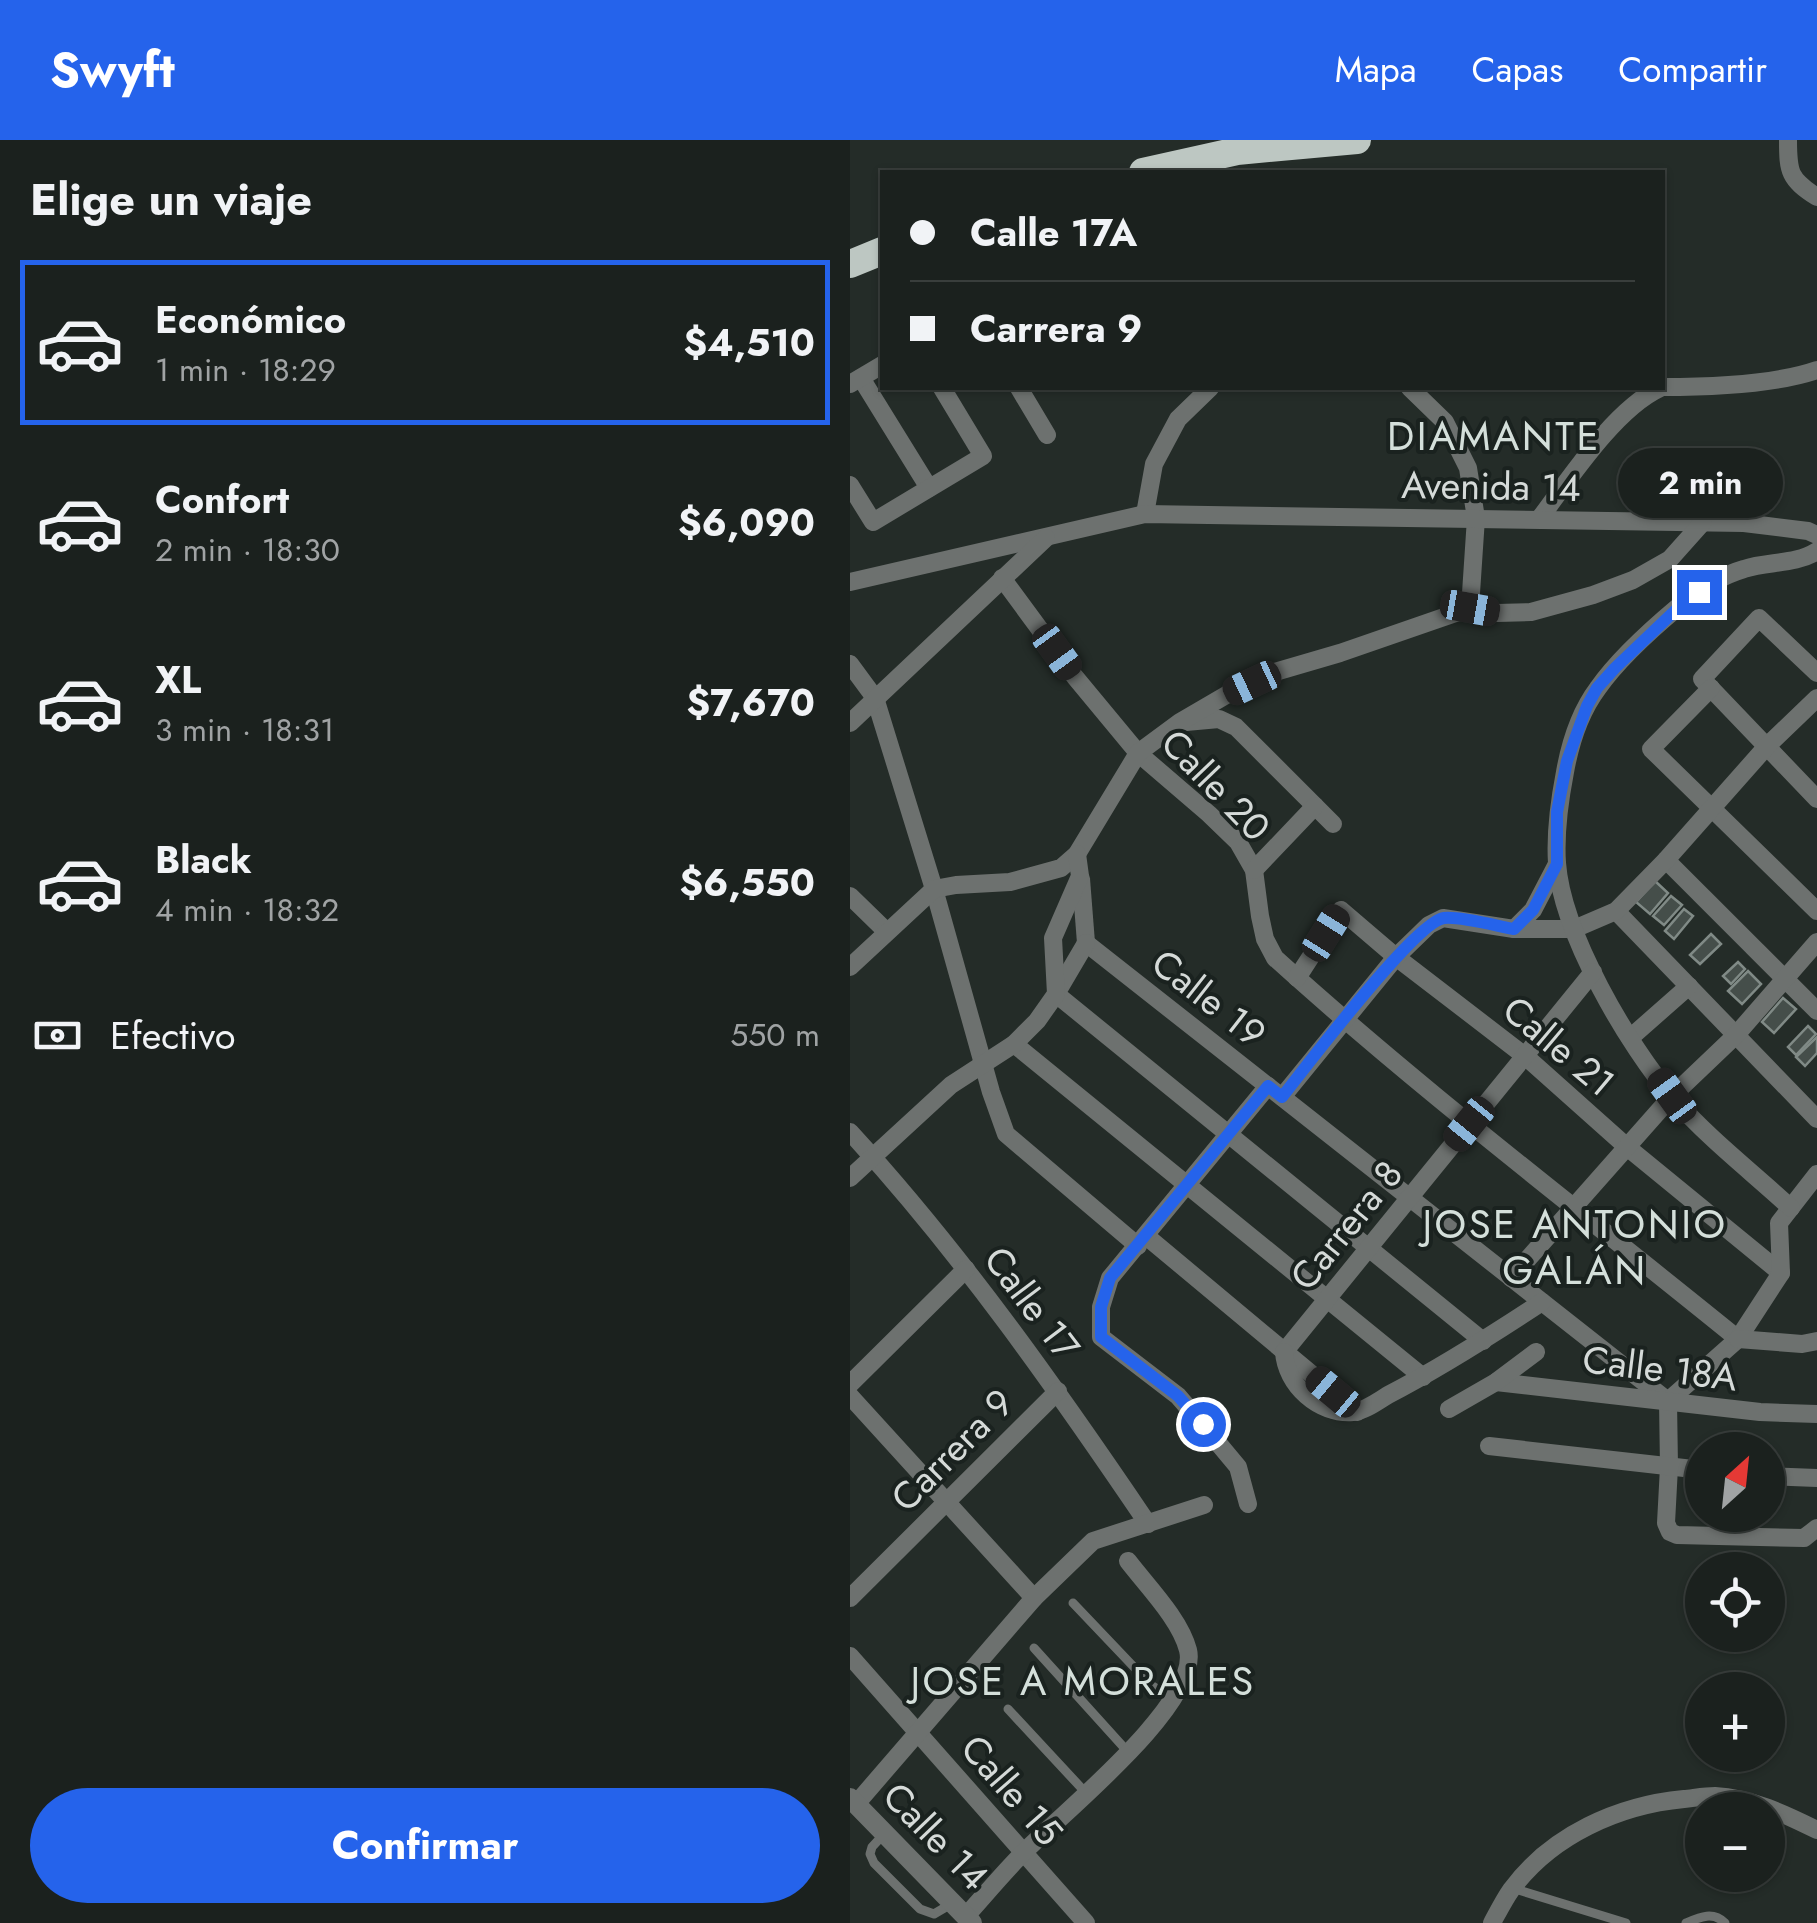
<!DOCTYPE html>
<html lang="es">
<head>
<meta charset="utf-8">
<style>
	body { margin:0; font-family:Jost,sans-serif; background:#282e2b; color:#f1f3f6; height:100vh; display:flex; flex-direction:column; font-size:38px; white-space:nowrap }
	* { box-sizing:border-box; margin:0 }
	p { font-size:32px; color:#a0a3a4 }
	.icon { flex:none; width:55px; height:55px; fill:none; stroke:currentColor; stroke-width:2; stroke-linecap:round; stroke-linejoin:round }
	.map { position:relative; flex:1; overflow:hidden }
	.side { display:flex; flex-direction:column; background:#1b211e; width:850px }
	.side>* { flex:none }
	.guide { position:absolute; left:30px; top:30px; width:785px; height:220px; border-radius:0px; box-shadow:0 2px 8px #0004,0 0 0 2px #393e3c; display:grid; align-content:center; height:220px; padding:0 30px; background:#1b211e }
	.needle { width:65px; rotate:27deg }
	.buttons { position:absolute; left:835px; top:1292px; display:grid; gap:20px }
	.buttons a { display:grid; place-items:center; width:100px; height:100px; border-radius:50%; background:#1b211e; box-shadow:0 2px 8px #0004,0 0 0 2px #393e3c; font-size:50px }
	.end { position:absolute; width:45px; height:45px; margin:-22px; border:12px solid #2563eb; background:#fff; box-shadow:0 0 0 5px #fff }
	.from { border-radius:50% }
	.bubble { position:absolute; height:70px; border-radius:35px; background:#1b211e; box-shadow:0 2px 8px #0004,0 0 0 2px #393e3c; font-size:32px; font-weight:700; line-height:70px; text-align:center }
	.car { position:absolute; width:30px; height:60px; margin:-30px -15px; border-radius:12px; box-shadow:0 0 8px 2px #0007; background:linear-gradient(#222 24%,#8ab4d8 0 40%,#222 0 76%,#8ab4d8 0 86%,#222 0) }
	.guide b { display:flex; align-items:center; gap:35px; height:95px; font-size:38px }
	.guide b+b { border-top:2px solid #393e3c }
	.guide i { width:25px; height:25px; background:#f1f3f6 }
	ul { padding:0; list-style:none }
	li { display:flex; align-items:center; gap:30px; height:165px; margin:0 20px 15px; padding:0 10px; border:5px solid transparent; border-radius:0px }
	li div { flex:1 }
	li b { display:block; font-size:38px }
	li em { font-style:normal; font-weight:700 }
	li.selected { border-color:#2563eb }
	li>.icon { width:90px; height:90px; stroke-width:1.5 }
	h2 { padding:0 30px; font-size:45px; line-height:120px }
	.pay { display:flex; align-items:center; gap:25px; height:110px; padding:0 30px; font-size:38px }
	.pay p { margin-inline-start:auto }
	.action { display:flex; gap:20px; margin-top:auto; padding:20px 30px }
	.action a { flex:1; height:115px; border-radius:60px; background:#2563eb; color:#fff; font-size:40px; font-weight:700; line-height:115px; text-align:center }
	header { display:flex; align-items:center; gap:60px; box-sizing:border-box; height:140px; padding:0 50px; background:#2563eb; color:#fff }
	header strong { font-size:48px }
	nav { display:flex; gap:55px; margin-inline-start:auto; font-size:35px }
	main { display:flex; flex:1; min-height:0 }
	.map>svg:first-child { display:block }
	.building { fill:#454e4a; stroke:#808a86; stroke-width:2.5 }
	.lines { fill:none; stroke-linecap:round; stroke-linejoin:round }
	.service { stroke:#6d716f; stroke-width:9 }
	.minor { stroke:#6d716f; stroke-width:18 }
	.tertiary { stroke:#6d716f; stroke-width:20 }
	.trunk { stroke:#bdc7c2; stroke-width:28 }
	.route { stroke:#2563eb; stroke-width:12 }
	.labels { text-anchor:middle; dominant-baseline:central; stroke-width:8; stroke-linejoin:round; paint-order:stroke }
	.street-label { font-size:38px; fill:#d5dad8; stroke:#1a221f }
	.neighbourhood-label { font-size:40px; letter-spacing:2.5px; fill:#d4dfda; stroke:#1a221f }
</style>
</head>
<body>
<header>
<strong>Swyft</strong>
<nav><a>Mapa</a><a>Capas</a><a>Compartir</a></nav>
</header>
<main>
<section class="side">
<h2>Elige un viaje</h2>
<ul>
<li class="selected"><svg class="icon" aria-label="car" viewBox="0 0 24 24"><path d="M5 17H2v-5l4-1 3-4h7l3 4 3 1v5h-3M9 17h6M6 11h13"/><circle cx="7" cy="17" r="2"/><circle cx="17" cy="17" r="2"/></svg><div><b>Económico</b><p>1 min · 18:29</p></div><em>$4,510</em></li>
<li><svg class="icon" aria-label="car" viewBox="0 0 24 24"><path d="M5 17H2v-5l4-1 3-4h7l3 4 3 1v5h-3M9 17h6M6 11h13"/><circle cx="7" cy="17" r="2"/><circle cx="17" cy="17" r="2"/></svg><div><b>Confort</b><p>2 min · 18:30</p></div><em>$6,090</em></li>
<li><svg class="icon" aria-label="car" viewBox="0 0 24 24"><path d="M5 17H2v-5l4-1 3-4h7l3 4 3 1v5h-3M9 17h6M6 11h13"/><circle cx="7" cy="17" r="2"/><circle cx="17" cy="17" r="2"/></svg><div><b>XL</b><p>3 min · 18:31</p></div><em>$7,670</em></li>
<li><svg class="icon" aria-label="car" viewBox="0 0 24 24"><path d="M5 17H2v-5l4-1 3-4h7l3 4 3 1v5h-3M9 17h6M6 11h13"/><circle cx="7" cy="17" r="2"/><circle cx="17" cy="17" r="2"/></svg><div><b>Black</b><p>4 min · 18:32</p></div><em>$6,550</em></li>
</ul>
<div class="pay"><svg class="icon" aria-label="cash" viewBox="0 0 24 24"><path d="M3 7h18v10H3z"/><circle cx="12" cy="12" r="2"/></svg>Efectivo<p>550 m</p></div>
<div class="action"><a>Confirmar</a></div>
</section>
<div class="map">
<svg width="967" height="1783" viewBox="0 0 967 1783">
	<rect width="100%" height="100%" fill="#242c28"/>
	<g class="building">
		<path d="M805 741 818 753 800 774 786 762Z"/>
		<path d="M821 756 832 765 814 785 803 776Z"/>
		<path d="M834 769 843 776 824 799 815 791Z"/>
		<path d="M861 794 871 804 850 824 840 815Z"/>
		<path d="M888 822 895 829 881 844 873 836Z"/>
		<path d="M898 831 911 844 892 864 878 851Z"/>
		<path d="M933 858 946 869 924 893 912 882Z"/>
		<path d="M958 886 966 894 946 915 938 907Z"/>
		<path d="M967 897V913L955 926 946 917Z"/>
	</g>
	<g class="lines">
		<g class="service">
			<path d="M223 1463 301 1545 322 1558"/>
			<path d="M184 1508 278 1612"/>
			<path d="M158 1569 236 1653"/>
			<path d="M34 1694 22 1707 20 1714 24 1723 70 1769 84 1774 101 1764"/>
			<path d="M662 1748 776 1783"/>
			<path d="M836 1783C850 1777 863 1771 875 1783"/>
		</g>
		<g class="minor">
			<path d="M938 0C938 32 939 39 967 57"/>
			<path d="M11 238 79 348"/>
			<path d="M0 244 32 225"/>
			<path d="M812 247C858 247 924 245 967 230"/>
			<path d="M169 248 197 295"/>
			<path d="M560 248 595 282 618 328 626 378 620 468"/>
			<path d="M0 345 23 382 133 316 92 248"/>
			<path d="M295 374 304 324 328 279 360 248"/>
			<path d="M690 378C720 338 765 269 810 248"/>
			<path d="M152 438 225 537 288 613 359 674 388 702 404 730 410 776 415 799 425 818C573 952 733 1073 888 1199"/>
			<path d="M0 442 295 374 894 383 958 391 967 395"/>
			<path d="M0 524 25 558 84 749 141 952 156 994 288 1106"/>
			<path d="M967 533 909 478 852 539 967 659"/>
			<path d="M861 548 801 609 967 771"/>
			<path d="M336 582 369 579 386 587 483 684"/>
			<path d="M0 583 196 398"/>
			<path d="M816 720 967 871"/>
			<path d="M404 730 465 666"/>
			<path d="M231 739 236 803"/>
			<path d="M0 756 36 791"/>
			<path d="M766 771 967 979"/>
			<path d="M664 789 683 770 707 724"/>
			<path d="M236 803 818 1261"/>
			<path d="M236 803 206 854 633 1201"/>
			<path d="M0 827 84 749 106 745 160 742 211 728 227 714 288 613 330 582 378 554 425 532 490 513 620 468 647 473 681 472 743 455 783 440 820 419 853 382"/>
			<path d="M447 838 491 770 546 817 675 916 777 1007 931 1133"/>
			<path d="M780 898 839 846"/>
			<path d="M164 904 573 1237"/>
			<path d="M432 957 546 817 579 785 593 778 664 789H724L766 771 816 720 917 606 967 558"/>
			<path d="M0 992C111 1113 206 1248 298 1384"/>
			<path d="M967 1034 929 1083 931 1133 888 1199 818 1261 819 1327 816 1383 820 1392 827 1395 954 1398 967 1388"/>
			<path d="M0 1038 101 945 164 904 187 881 206 854 203 798 230 736 227 714"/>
			<path d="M941 1068C902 1032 859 999 824 959 778 906 712 793 707 723 705 692 709 663 715 632 720 604 730 572 748 548 767 521 803 488 828 467 847 451 870 436 894 429 918 421 945 425 967 411"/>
			<path d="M296 1096 507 1272"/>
			<path d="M661 1138 822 956 886 895 967 802"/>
			<path d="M888 1199 952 1204 967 1201"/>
			<path d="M434 1212 743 832"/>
			<path d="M434 1212C436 1245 469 1275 503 1272 515 1271 528 1261 538 1255 592 1227 642 1195 692 1162"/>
			<path d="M646 1242 910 1272 967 1274"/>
			<path d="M0 1244 116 1129"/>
			<path d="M0 1256 184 1458"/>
			<path d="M599 1269 646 1242 686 1212"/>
			<path d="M639 1306 852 1330"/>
			<path d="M918 1336 967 1338"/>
			<path d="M398 1364 388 1327 353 1285 328 1256 251 1197V1167L260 1138 418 946"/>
			<path d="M0 1458 208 1251"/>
			<path d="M0 1516 236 1783"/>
			<path d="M6 1664 184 1458 243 1401 354 1365"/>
			<path d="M116 1776C135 1755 153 1733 173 1713 209 1676 351 1563 338 1510 330 1479 297 1446 278 1421"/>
			<path d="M642 1783C648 1772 654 1760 661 1750 701 1695 769 1665 834 1659 844 1658 855 1656 865 1656 901 1658 935 1674 967 1690"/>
		</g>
		<path class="tertiary" d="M0 1658 122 1783"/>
		<g class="trunk">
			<path d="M293 32 387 11 507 0"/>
			<path d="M0 124 32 111"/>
		</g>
	</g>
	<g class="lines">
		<path class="route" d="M353 1284 328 1256 251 1197V1167L260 1138 418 946 432 957C456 927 565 782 594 778 610 776 647 786 664 789L683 770 707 724V672L717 621 737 566 747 548 765 528 830 466 849 452"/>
	</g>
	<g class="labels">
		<g class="street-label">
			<text transform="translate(641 346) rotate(1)">Avenida 14</text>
			<text transform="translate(366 645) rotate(46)">Calle 20</text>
			<text transform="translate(359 858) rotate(38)">Calle 19</text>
			<text transform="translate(709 906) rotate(40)">Calle 21</text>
			<text transform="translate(496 1085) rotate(-51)">Carrera 8</text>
			<text transform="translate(182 1163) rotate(53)">Calle 17</text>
			<text transform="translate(810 1228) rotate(7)">Calle 18A</text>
			<text transform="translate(102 1310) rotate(-45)">Carrera 9</text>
			<text transform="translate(162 1650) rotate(49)">Calle 15</text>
			<text transform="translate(86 1696) rotate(46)">Calle 14</text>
		</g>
		<g class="neighbourhood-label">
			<text x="644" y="296">DIAMANTE</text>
			<text x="725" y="1084">JOSE ANTONIO<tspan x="725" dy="46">GALÁN</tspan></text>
			<text x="233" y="1541">JOSE A MORALES</text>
		</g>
	</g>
</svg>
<div class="buttons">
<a><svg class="needle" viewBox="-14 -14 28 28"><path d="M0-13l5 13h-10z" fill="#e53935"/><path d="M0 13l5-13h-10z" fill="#a0a3a4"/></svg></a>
<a><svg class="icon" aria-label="locate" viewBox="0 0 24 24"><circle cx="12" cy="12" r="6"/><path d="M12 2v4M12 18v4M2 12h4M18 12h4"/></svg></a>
<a>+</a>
<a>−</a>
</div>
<i class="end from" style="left:353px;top:1284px"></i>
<i class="end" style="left:849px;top:452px"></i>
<div class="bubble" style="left:768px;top:308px;width:165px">2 min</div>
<i class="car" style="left:620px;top:468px;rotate:100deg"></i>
<i class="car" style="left:207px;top:512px;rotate:144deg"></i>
<i class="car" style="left:402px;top:543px;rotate:245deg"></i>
<i class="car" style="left:476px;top:793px;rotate:32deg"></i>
<i class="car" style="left:822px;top:956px;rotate:324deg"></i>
<i class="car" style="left:619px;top:984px;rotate:219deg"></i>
<i class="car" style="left:483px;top:1252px;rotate:310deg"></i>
<div class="guide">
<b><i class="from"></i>Calle 17A</b>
<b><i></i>Carrera 9</b>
</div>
</div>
</main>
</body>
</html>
